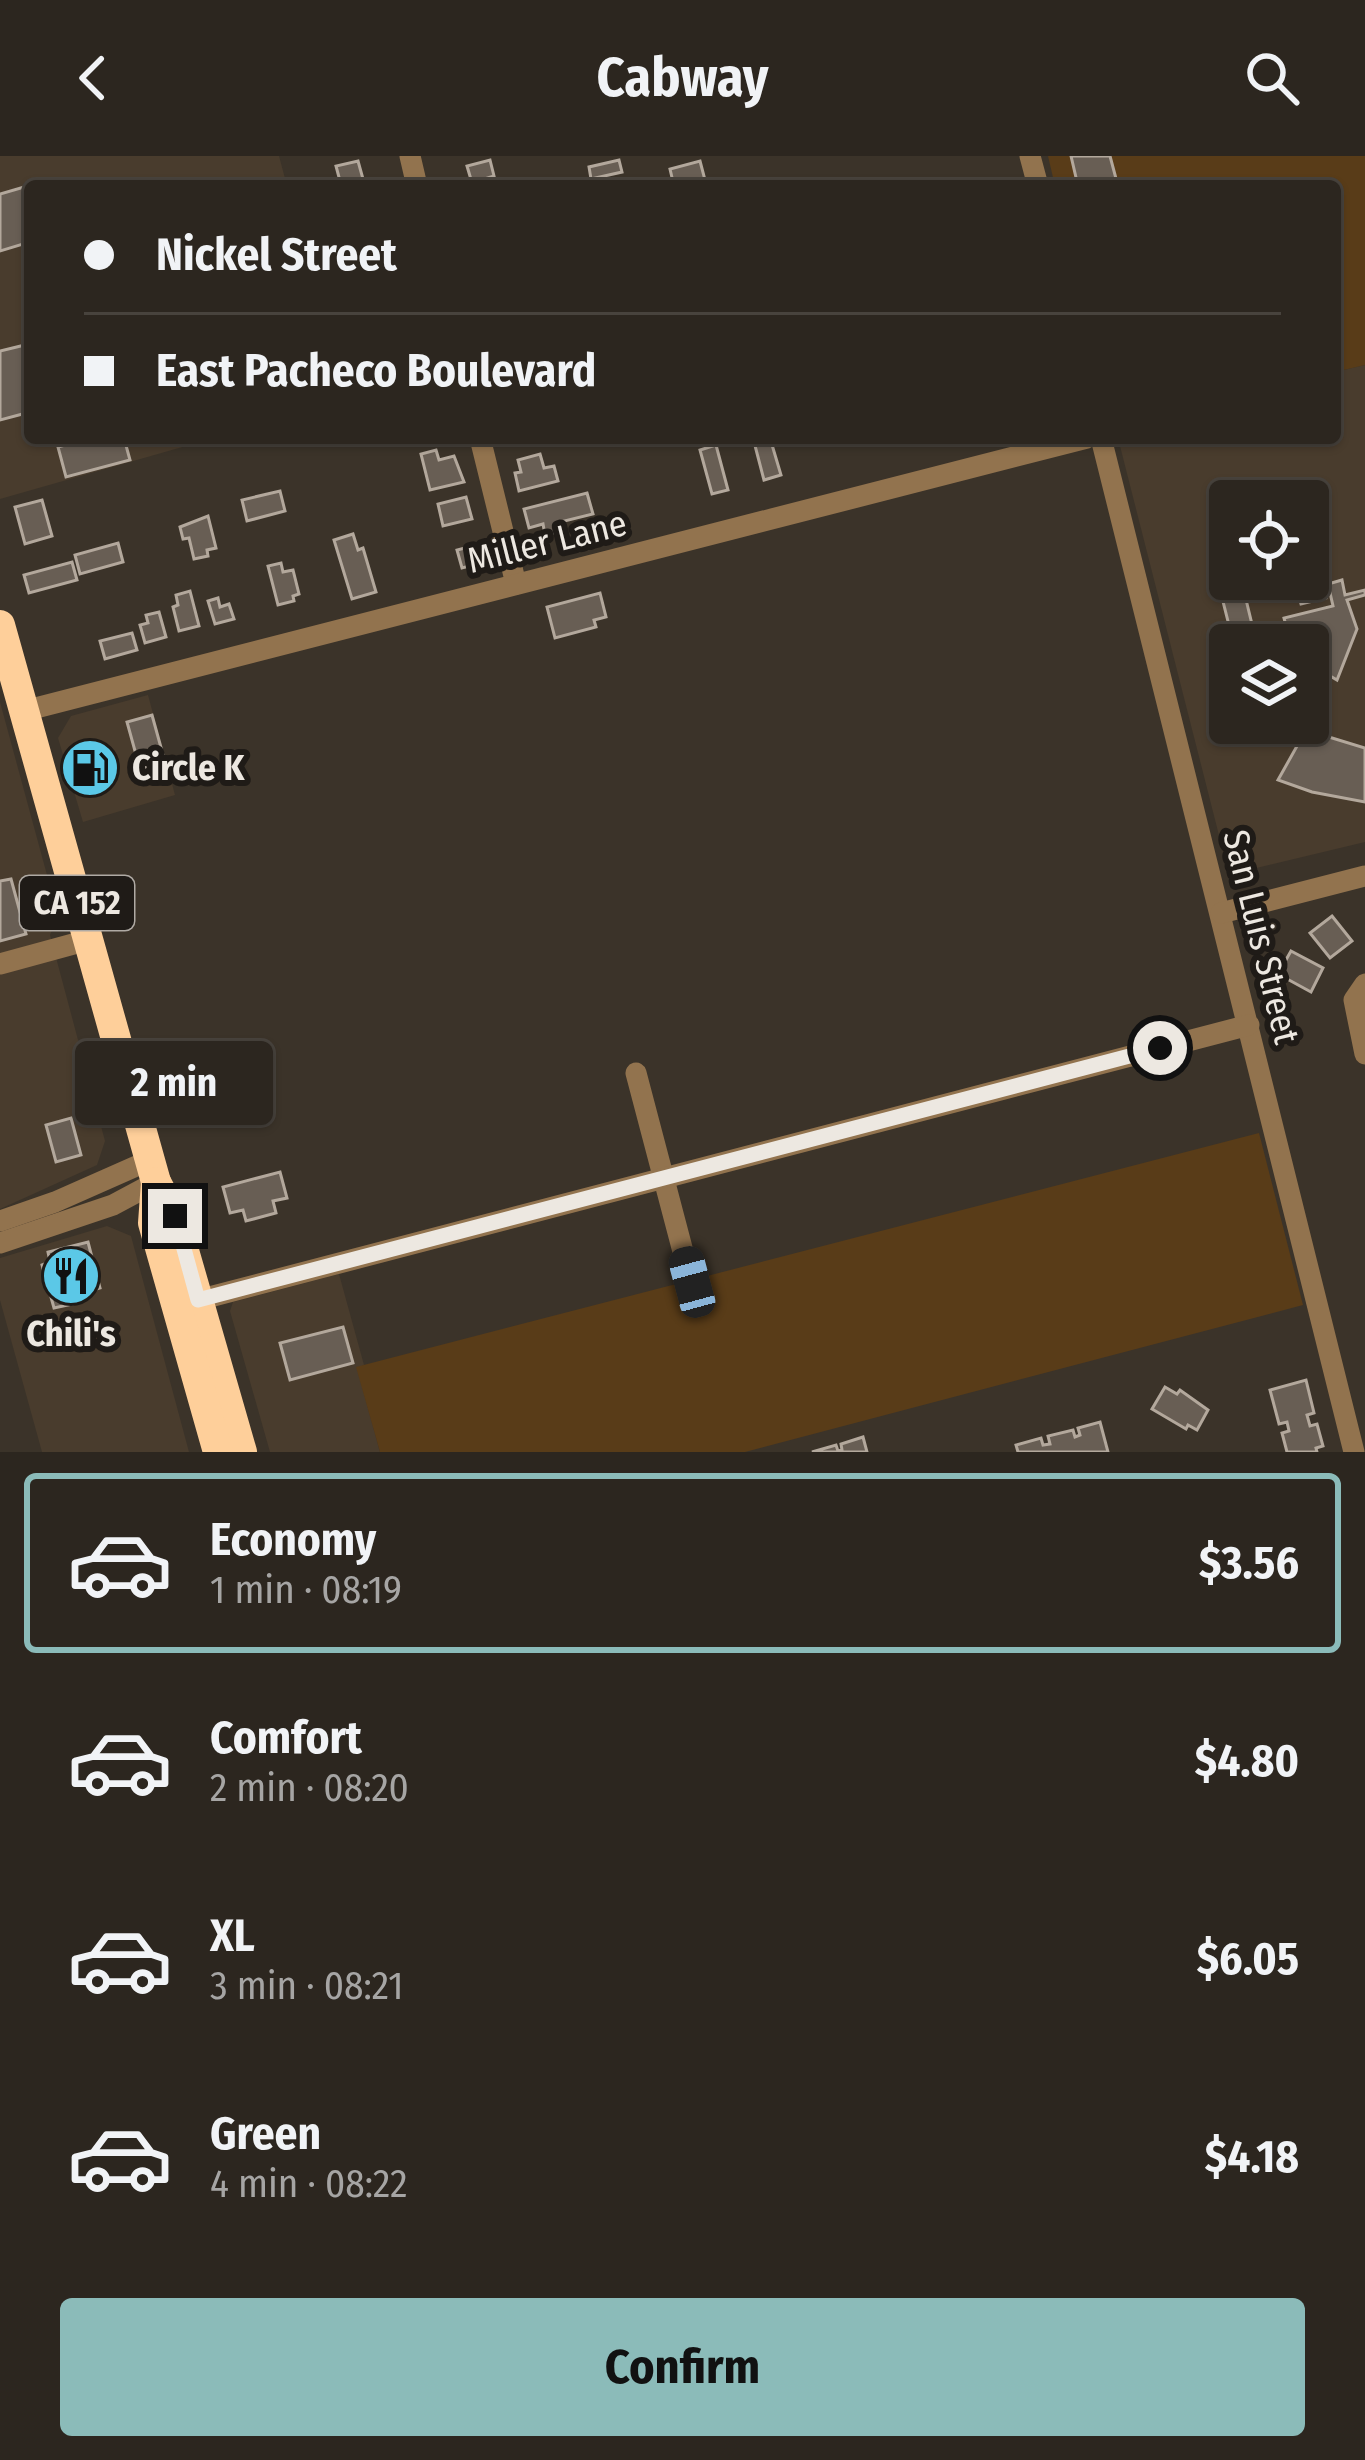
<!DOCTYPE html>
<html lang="en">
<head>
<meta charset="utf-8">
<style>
	body { margin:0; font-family:"Fira Sans Condensed",sans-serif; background:#38322c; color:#f1f3f6; height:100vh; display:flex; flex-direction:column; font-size:45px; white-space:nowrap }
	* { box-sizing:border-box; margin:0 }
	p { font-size:39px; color:#a6a5a4 }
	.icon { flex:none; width:66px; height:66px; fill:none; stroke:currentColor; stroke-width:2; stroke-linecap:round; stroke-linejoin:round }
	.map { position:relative; height:1296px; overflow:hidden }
	.sheet { display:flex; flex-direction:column; background:#2c261f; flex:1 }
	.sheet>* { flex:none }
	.banner { position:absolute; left:24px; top:24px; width:1317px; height:264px; border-radius:12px; box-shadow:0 3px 9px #0004,0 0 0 3px #48433d; display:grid; align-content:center; height:264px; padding:0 60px; background:#2c261f }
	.buttons { position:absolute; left:1209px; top:324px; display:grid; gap:24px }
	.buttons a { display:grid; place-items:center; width:120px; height:120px; border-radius:12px; background:#2c261f; box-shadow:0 3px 9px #0004,0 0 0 3px #48433d; font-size:60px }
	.end { position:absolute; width:54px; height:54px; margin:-27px; border:15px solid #ede8e1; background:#111; box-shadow:0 0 0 6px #111 }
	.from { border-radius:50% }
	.bubble { position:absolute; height:84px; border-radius:12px; background:#2c261f; box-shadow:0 3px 9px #0004,0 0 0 3px #48433d; font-size:39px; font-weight:700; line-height:84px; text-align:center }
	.car { position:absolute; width:36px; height:72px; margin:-36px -18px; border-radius:15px; box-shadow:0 0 9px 3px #0007; background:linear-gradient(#222 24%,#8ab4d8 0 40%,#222 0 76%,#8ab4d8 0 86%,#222 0) }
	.banner b { display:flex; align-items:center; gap:42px; height:114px; font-size:45px }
	.banner b+b { border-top:3px solid #48433d }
	.banner i { width:30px; height:30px; background:#f1f3f6 }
	ul { padding:21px 0 0; list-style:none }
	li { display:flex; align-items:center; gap:36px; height:180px; margin:0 24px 18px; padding:0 36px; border:6px solid transparent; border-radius:12px }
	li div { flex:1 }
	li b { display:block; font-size:45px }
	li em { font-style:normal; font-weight:700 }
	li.current { border-color:#8bbbb9 }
	li>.icon { width:108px; height:108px; stroke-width:1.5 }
	.action { display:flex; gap:24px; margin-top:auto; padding:24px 60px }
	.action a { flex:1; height:138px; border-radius:12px; background:#8bbbb9; color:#111; font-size:48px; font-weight:700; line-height:138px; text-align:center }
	header { display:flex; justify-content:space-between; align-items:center; height:156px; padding:0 60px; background:#2c261f; font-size:54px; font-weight:700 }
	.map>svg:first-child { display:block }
	.built { fill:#493c2d; fill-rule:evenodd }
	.green { fill:#593c18 }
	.building { fill:#685e54; stroke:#b3a89c; stroke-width:3 }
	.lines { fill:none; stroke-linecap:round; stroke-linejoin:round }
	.minor { stroke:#92734e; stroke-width:21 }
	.highway { stroke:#fecf9a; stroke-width:30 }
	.route { stroke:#ede8e1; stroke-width:15 }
	.labels { text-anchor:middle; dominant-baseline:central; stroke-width:12; stroke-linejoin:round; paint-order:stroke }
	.shield { fill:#1f1b17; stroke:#afaaa4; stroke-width:3 }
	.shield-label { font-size:33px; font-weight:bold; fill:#ede8e1 }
	.street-label { font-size:36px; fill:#ede8e1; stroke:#1f1b17 }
	.poi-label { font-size:36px; font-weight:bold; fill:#ede8e1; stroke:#1f1b17; text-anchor:start }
</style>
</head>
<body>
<header><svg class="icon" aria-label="back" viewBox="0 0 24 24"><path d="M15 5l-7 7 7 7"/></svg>Cabway<svg class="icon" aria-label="search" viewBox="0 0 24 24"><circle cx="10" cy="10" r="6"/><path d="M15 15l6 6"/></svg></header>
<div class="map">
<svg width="1365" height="1296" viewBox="0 0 1365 1296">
	<rect width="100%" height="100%" fill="#3b3329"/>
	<g class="built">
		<path d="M0 0H279L287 30H30V282H214L0 343Z"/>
		<path d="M1365 209V686L1252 713 1225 703 1118 282H1335V216ZM1230 345H1308V423H1230ZM1230 489H1308V567H1230Z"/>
		<path d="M148 539 175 639 83 666 58 582 71 560Z"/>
		<path d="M0 546 50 730 54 769 50 779 105 985 97 1009 0 1053Z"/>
		<path d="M107 1070 131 1080 189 1296H42L0 1144V1102Z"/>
		<path d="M339 1118 364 1209 357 1212 380 1296H270L230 1155 233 1146Z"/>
	</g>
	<g class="green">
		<path d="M1048 0H1365V209L1335 216V30H1055Z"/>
		<path d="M1259 977 1303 1149 745 1296H380L356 1211Z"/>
	</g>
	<g class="building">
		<path d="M1071 0H1110L1118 30H1078Z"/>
		<path d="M490 4 494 20 472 27 467 10Z"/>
		<path d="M619 4 622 16 591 23 589 11Z"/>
		<path d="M358 5 363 23 341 29 336 10Z"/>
		<path d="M700 5 705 24 674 30 670 13Z"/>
		<path d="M24 31 30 32V86L0 95V38Z"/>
		<path d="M29 188 30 256 0 264V195Z"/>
		<path d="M91 282H124L130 304 66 321 58 291Z"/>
		<path d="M753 282H770L781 319 764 324Z"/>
		<path d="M716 289 728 334 712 338 700 294Z"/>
		<path d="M436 294 439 304 454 300 464 326 430 334 421 298Z"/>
		<path d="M540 298 544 312 554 310 558 325 519 335 515 317 521 316 518 304Z"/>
		<path d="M280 335 285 355 247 365 242 344Z"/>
		<path d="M587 337 593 358 556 367 558 376 545 379 543 368 529 372 524 353Z"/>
		<path d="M466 341 472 363 443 370 438 348Z"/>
		<path d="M42 344 52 380 25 388 15 351Z"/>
		<path d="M208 360 216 392 207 394 208 400 194 403 189 382 183 383 180 371Z"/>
		<path d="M1308 369 1326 442 1301 448 1294 423H1308Z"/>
		<path d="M353 378 358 394 363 392 376 436 352 443 334 384Z"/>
		<path d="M118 387 123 406 80 418 75 399Z"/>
		<path d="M480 388 485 406 462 412 457 394Z"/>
		<path d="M1230 388V423H1241L1257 489H1234L1210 394Z"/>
		<path d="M72 406 77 424 29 437 24 419Z"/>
		<path d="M281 407 283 416 293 414 299 438 293 440 294 445 278 449 268 410Z"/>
		<path d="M1342 424 1345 439 1365 434V439L1347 444 1357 473 1337 524 1308 507V489H1291L1284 462 1333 450 1328 428Z"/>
		<path d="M190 435 199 470 179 475 173 451 178 449 176 439Z"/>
		<path d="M600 437 606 461 594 464 596 471 555 482 547 451Z"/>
		<path d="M218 442 220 451 229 448 234 463 215 468 208 445Z"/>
		<path d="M159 456 166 481 145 487 140 469 148 467 146 459Z"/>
		<path d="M132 477 137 494 105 503 100 485Z"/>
		<path d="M152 559 165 606 140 613 127 566Z"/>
		<path d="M1306 574 1365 592V646L1312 636 1278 624Z"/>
		<path d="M103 600 107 617 78 625 73 608Z"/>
		<path d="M11 723 26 778 0 785V725Z"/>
		<path d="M1332 760 1352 785 1330 802 1310 777Z"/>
		<path d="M1291 795 1323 812 1311 836 1278 818Z"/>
		<path d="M71 962 81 999 56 1006 46 969Z"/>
		<path d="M280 1016 287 1042 273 1045 276 1057 246 1065 243 1054 230 1057 223 1031Z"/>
		<path d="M88 1086 100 1132 70 1140 72 1148 54 1152 42 1109 50 1106 48 1096Z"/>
		<path d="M343 1171 353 1207 290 1224 280 1187Z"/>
		<path d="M1306 1224 1314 1257 1307 1259 1310 1270 1317 1268 1323 1290 1316 1292 1317 1296H1287L1282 1277 1289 1275 1287 1266 1279 1268 1270 1234Z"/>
		<path d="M1165 1231 1177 1238 1180 1234 1208 1254 1197 1274 1188 1269 1186 1273 1152 1253Z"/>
		<path d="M1100 1266 1108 1296H1018L1016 1289 1041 1282 1043 1289 1050 1288 1048 1280 1073 1274 1075 1281 1080 1279 1078 1272Z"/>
		<path d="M863 1281 867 1296H812L836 1289 838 1295 842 1294 841 1288Z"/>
	</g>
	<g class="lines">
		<g class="minor">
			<path d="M410 0 417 30"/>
			<path d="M1030 0 1038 30"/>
			<path d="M480 282 516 428"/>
			<path d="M1101 282 1354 1296"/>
			<path d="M24 555 1087 282"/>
			<path d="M1221 757 1365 720"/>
			<path d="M0 808 88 784"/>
			<path d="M1365 828 1354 844 1365 898"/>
			<path d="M636 917 691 1126"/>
			<path d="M0 1065 55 1046 150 1004"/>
			<path d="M0 1087 113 1049 156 1026"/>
			<path d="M198 1144 1249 869"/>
		</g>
		<g class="highway">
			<path d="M0 469 156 1026 174 1060 242 1296"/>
			<path d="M156 1026 153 1067 218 1296"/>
		</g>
	</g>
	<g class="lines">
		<path class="route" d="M175 1060 198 1144 1160 892"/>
	</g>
	<defs>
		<g id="fuel-disc" transform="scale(3)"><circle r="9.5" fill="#5bc8e7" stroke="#1f1b17"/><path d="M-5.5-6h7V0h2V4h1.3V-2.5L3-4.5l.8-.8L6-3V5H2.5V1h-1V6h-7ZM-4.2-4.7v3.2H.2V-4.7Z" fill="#111"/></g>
		<g id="restaurant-disc" transform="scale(3)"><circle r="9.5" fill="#5bc8e7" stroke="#1f1b17"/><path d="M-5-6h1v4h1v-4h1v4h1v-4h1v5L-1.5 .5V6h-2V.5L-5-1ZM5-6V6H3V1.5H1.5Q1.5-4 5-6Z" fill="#111"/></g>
	</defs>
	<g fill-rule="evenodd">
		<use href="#fuel-disc" x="90" y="612"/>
		<use href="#restaurant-disc" x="71" y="1120"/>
	</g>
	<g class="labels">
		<rect class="shield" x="20" y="720" width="114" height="54" rx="9"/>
		<g class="shield-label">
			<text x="77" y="747">CA 152</text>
		</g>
		<g class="street-label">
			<text transform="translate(547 386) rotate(-14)">Miller Lane</text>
			<text transform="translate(1261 781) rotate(76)">San Luis Street</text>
		</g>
		<g class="poi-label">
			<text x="132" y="612">Circle K</text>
			<text x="71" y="1178" text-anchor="middle">Chili's</text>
		</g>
	</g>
</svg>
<div class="buttons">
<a><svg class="icon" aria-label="locate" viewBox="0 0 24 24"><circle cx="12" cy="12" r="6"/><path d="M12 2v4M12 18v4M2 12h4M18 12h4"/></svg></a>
<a><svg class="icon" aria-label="layers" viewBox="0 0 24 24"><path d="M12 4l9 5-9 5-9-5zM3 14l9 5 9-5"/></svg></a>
</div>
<i class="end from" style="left:1160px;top:892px"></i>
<i class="end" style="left:175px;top:1060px"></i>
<div class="bubble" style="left:75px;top:885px;width:198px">2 min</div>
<i class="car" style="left:692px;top:1126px;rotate:345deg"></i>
<div class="banner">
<b><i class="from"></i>Nickel Street</b>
<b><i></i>East Pacheco Boulevard</b>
</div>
</div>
<section class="sheet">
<ul>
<li class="current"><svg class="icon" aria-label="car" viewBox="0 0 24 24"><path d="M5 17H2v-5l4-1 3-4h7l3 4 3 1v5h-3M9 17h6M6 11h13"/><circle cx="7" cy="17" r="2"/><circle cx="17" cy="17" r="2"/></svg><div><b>Economy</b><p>1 min · 08:19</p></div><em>$3.56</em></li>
<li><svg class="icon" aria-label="car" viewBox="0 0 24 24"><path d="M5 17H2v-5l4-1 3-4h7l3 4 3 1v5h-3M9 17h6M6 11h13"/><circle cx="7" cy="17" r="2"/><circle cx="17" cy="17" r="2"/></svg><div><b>Comfort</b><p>2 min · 08:20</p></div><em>$4.80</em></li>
<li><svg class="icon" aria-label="car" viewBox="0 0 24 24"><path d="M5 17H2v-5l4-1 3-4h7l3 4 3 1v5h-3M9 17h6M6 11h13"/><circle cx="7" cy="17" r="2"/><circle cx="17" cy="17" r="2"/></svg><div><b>XL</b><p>3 min · 08:21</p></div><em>$6.05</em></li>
<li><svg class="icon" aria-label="car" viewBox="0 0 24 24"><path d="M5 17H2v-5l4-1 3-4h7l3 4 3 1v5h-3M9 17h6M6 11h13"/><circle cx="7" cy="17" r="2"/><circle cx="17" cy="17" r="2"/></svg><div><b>Green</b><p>4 min · 08:22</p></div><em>$4.18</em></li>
</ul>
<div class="action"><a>Confirm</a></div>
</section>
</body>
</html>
